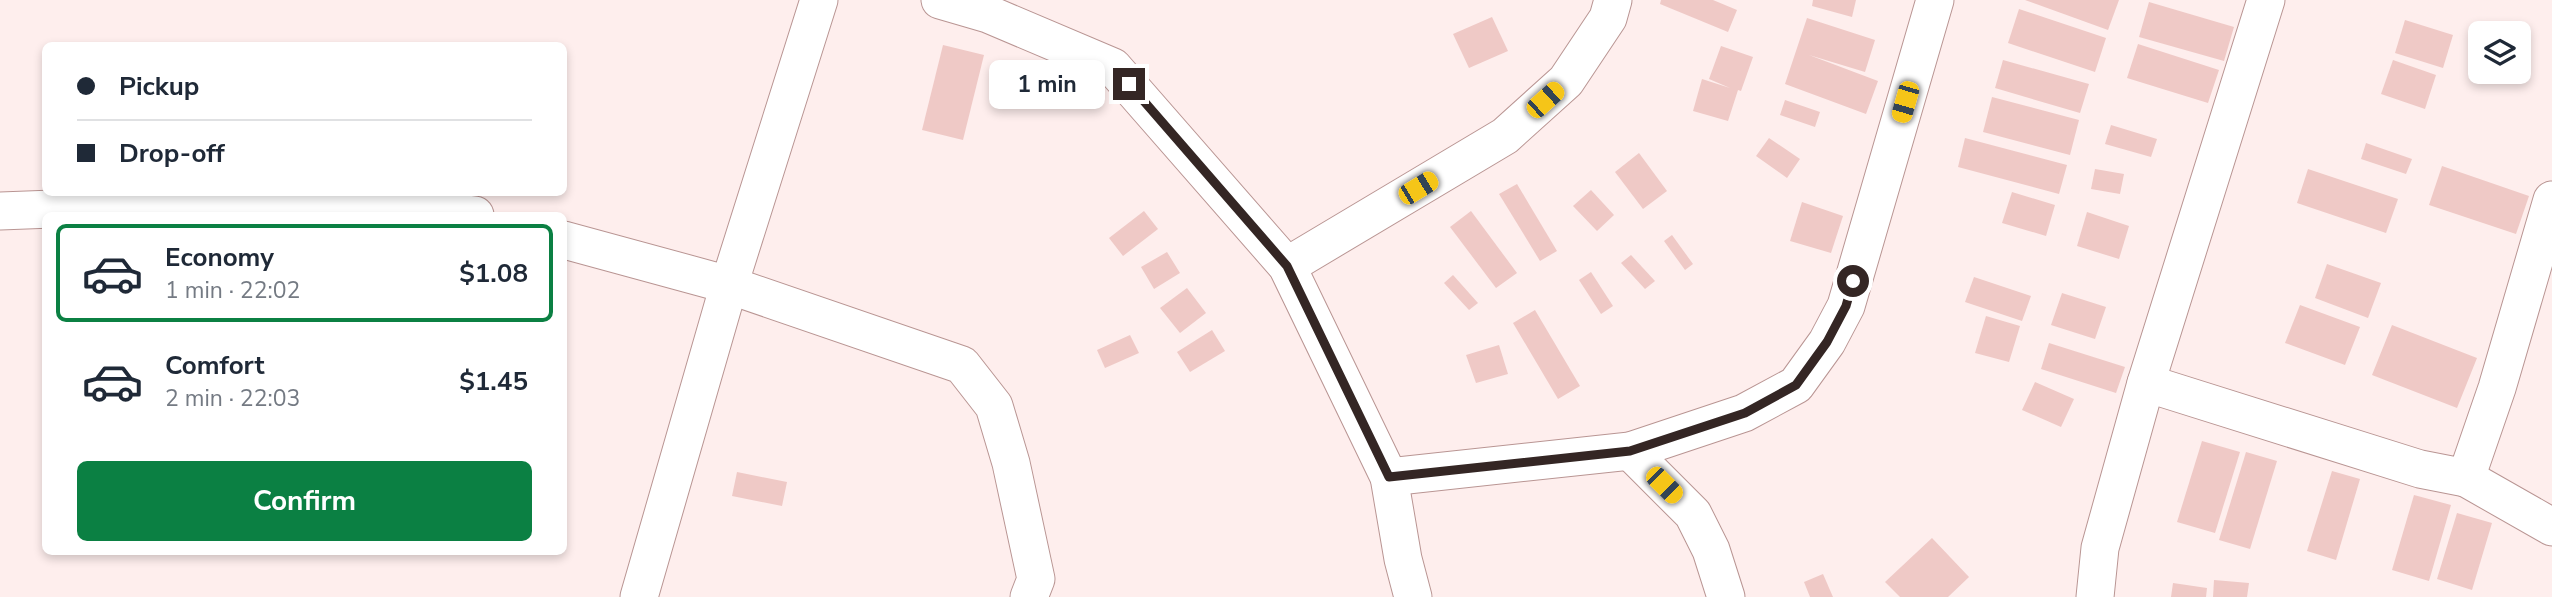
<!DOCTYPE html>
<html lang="en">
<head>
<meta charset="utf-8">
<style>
	body { margin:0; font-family:"Nunito Sans",sans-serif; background:#f2f2f3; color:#1f2937; height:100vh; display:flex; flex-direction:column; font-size:26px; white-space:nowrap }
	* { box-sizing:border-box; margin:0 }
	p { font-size:23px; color:#747a83 }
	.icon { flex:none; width:38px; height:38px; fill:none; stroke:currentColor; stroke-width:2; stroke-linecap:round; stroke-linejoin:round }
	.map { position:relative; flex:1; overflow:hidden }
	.details { position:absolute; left:42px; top:212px; width:525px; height:343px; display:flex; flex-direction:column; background:#fff; border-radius:10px; box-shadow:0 4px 10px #0003 }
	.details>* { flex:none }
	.guide { position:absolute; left:42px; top:42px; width:525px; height:154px; border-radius:10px; box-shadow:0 4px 10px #0003; display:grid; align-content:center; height:154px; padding:0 35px; background:#fff }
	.tools { position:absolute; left:2468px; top:21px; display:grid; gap:14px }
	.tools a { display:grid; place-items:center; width:63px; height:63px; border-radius:10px; background:#fff; box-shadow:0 4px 10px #0003; font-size:35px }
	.end { position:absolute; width:32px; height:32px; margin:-16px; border:9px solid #342624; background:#fff; box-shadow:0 0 0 4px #fff }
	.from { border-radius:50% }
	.bubble { position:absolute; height:49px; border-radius:10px; background:#fff; box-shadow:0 4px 10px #0003; font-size:23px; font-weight:700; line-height:49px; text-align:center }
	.car { position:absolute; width:21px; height:42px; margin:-21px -10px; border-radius:9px; box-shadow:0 0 5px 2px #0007; background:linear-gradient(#f5c518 24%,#345 0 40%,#f5c518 0 76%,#345 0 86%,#f5c518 0) }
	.guide b { display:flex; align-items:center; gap:24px; height:66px; font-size:26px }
	.guide b+b { border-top:2px solid #e0e1e3 }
	.guide i { width:18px; height:18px; background:#1f2937 }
	ul { padding:12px 0 0; list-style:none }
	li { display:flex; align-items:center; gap:21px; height:98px; margin:0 14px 10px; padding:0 21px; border:4px solid transparent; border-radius:10px }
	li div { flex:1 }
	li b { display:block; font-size:26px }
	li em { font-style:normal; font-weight:700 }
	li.current { border-color:#0b8043 }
	li>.icon { width:63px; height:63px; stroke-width:1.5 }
	.button { display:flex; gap:14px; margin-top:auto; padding:14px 35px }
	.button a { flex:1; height:80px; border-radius:10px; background:#0b8043; color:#fff; font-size:28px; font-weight:700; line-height:80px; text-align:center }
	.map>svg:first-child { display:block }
	.building { fill:#efc9c6 }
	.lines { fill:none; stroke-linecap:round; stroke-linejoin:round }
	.minor-casing { stroke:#b99593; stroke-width:39 }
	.minor { stroke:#fff; stroke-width:37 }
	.route { stroke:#342624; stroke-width:9 }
</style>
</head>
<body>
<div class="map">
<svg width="2552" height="597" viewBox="0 0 2552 597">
	<rect width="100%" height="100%" fill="#feeeed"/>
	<g class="building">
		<path d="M1661 0H1713L1737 10 1728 32 1660 4Z"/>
		<path d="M1813 0H1856L1852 17 1812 6Z"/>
		<path d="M2025 0H2119L2108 30Z"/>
		<path d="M2149 2 2234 27 2224 61 2139 37Z"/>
		<path d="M2019 9 2106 38 2095 72 2008 43Z"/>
		<path d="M1492 17 1508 51 1469 68 1453 34Z"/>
		<path d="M1807 18 1875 40 1865 72 1809 55 1878 81 1866 114 1785 84Z"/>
		<path d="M2405 20 2453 35 2443 68 2395 53Z"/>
		<path d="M2138 44 2219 70 2208 103 2127 78Z"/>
		<path d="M943 45 984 55 963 140 922 130Z"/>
		<path d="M1721 46 1753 57 1741 91 1738 90 1728 121 1693 111 1702 79 1730 88 1709 79Z"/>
		<path d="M2003 60 2089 84 2080 113 1995 88Z"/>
		<path d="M2393 60 2436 75 2425 109 2381 94Z"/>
		<path d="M1992 97 2079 120 2070 155 1983 132Z"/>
		<path d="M1785 100 1820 112 1815 127 1780 115Z"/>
		<path d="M2111 125 2157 139 2151 157 2105 144Z"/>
		<path d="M1769 138 1800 159 1787 178 1756 156Z"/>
		<path d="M1965 138 2067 165 2059 194 1958 167Z"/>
		<path d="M2366 143 2412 159 2406 174 2361 159Z"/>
		<path d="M1639 153 1667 191 1643 209 1615 172Z"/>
		<path d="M2442 166 2529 196 2516 234 2429 205Z"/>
		<path d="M2095 169 2124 174 2120 194 2091 189Z"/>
		<path d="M2308 169 2398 199 2386 233 2297 203Z"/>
		<path d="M1517 184 1557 251 1540 261 1499 194Z"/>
		<path d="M1591 190 1614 215 1597 231 1573 206Z"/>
		<path d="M2012 192 2055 205 2046 236 2002 223Z"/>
		<path d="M1802 202 1843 216 1831 253 1790 241Z"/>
		<path d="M1144 211 1158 229 1123 256 1109 238Z"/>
		<path d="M1471 211 1517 273 1496 288 1450 227Z"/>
		<path d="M2087 212 2129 226 2119 259 2077 246Z"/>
		<path d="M1672 235 1693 264 1685 270 1664 241Z"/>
		<path d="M1167 252 1180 273 1154 289 1141 267Z"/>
		<path d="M1631 255 1655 281 1645 289 1621 263Z"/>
		<path d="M2327 264 2381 283 2368 318 2315 298Z"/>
		<path d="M1591 272 1613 306 1601 314 1579 280Z"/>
		<path d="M1453 275 1478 303 1469 310 1444 283Z"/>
		<path d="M1974 277 2031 296 2022 321 1965 302Z"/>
		<path d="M1187 288 1206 313 1180 333 1160 308Z"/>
		<path d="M2062 293 2106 307 2095 339 2051 325Z"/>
		<path d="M2300 305 2360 327 2345 365 2285 343Z"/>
		<path d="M1535 310 1580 386 1558 399 1513 323Z"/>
		<path d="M1986 316 2020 326 2009 362 1975 353Z"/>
		<path d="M2392 325 2477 358 2457 408 2372 375Z"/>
		<path d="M1212 330 1225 351 1190 372 1177 352Z"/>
		<path d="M1130 335 1139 353 1105 368 1097 350Z"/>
		<path d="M2049 343 2125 367 2116 393 2041 369Z"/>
		<path d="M1499 345 1508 374 1476 383 1466 355Z"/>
		<path d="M2035 382 2074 399 2061 427 2022 410Z"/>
		<path d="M2202 441 2240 452 2215 533 2177 522Z"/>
		<path d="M2246 452 2277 461 2250 549 2219 540Z"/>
		<path d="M2332 471 2360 479 2336 560 2307 551Z"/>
		<path d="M737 472 787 482 782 506 732 496Z"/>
		<path d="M2414 495 2451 505 2429 581 2392 570Z"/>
		<path d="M2457 513 2492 523 2472 590 2437 579Z"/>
		<path d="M1932 538 1969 577 1948 597H1900L1885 582Z"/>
		<path d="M1823 574 1833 597H1810L1804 582Z"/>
		<path d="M2214 580 2249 583 2247 597H2213Z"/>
		<path d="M2173 583 2207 588 2206 597H2171Z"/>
	</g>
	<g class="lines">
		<g class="minor-casing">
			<g id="minor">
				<path d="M940 0 988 14 1113 67 1287 266 1389 477 1403 559 1413 597"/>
				<path d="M0 211 341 198 475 215"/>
				<path d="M564 240 729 285 962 365 994 406 1011 463 1036 579 1029 597"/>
				<path d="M1287 266 1505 136 1566 81 1608 18 1613 0"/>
				<path d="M2146 383 2420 469 2466 478 2497 388 2552 200"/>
				<path d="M1630 451 1693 514 1711 550 1726 597"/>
				<path d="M1389 477 1630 451 1744 413 1796 385 1827 342 1846 306 1935 0"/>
				<path d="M2466 478 2552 527"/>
				<path d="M639 597 729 285 819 0"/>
				<path d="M2095 597 2100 548 2146 383 2266 0"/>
			</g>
		</g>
		<use href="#minor" class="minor"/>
	</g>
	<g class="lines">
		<path class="route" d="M1129 84 1287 266 1389 477 1630 451 1745 413 1796 385 1827 342 1846 306 1853 281"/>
	</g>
</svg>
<div class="tools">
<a><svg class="icon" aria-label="layers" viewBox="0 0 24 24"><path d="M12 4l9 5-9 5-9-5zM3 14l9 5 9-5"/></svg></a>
</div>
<i class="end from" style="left:1853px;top:281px"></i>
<i class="end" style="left:1129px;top:84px"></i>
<div class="bubble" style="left:989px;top:60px;width:116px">1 min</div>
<i class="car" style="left:1545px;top:100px;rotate:48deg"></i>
<i class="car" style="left:1905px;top:102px;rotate:196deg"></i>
<i class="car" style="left:1418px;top:188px;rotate:59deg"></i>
<i class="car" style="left:1664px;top:485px;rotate:135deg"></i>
<div class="guide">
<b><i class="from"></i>Pickup</b>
<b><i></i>Drop-off</b>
</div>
<section class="details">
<ul>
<li class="current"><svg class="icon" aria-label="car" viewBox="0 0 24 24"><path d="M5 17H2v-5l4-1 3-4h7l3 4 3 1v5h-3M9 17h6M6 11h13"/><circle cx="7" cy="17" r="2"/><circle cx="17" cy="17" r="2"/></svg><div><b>Economy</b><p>1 min · 22:02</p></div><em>$1.08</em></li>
<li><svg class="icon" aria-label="car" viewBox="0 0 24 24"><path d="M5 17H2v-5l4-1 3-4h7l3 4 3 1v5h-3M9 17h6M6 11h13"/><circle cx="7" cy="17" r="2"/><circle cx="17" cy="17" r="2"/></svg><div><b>Comfort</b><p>2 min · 22:03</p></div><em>$1.45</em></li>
</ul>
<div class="button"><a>Confirm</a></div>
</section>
</div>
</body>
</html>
